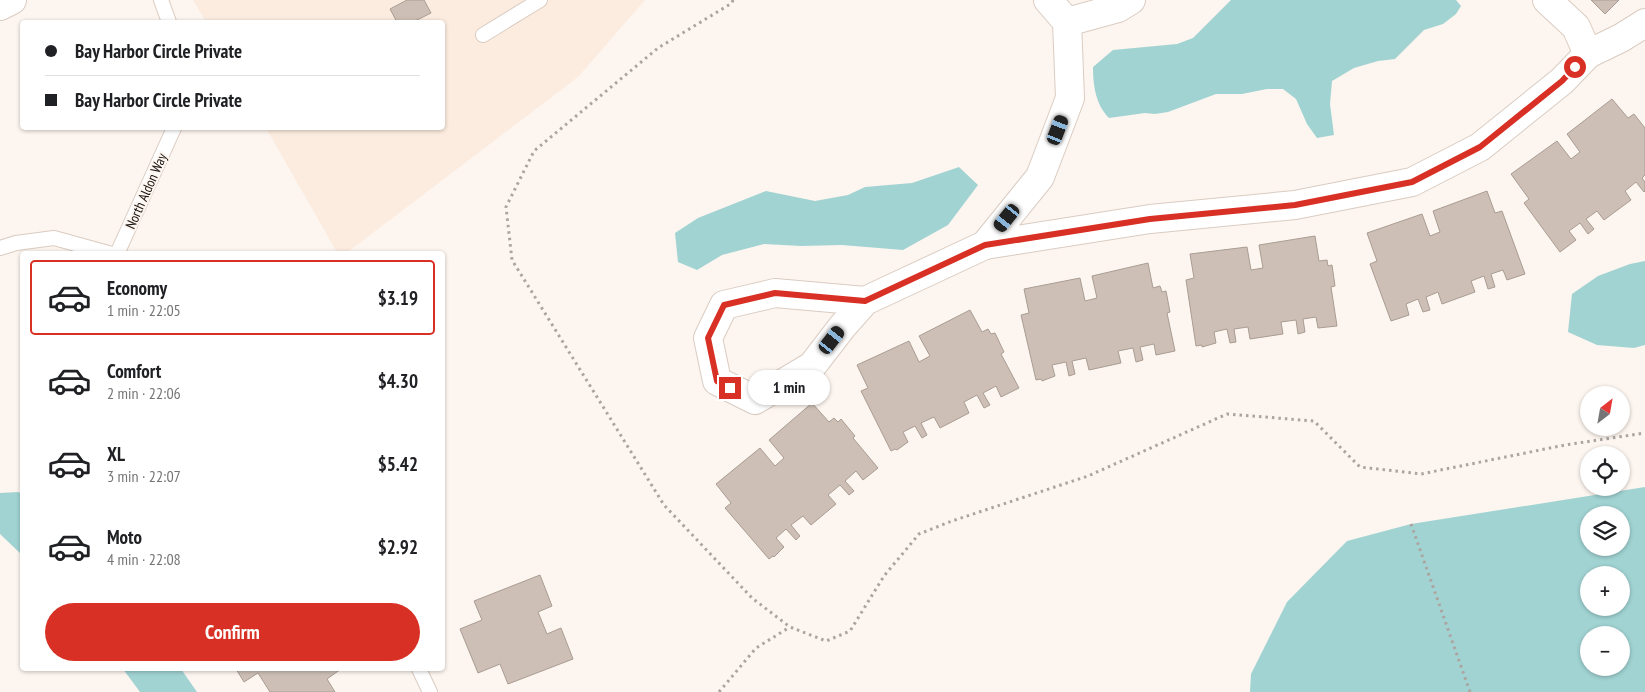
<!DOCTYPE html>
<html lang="en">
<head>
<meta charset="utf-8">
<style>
	body { margin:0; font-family:"PT Sans Narrow",sans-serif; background:#f6f6f6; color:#202124; height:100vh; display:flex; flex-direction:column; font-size:19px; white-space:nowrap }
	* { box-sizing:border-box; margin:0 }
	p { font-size:16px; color:#757577 }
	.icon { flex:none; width:28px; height:28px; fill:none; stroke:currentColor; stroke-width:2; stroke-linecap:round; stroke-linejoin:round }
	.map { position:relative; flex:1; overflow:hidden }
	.sheet { position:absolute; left:20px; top:251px; width:425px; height:420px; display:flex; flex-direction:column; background:#fff; border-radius:5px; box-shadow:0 1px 4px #0004 }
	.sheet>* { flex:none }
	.top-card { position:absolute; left:20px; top:20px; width:425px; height:110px; border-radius:5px; box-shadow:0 1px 4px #0004; display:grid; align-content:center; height:110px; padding:0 25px; background:#fff }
	.needle { width:32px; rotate:31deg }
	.tools { position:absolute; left:1580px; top:386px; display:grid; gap:10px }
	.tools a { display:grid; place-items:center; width:50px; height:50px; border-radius:50%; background:#fff; box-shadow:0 1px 4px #0004; font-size:25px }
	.end { position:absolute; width:22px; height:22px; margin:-11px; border:6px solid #d93025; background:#fff; box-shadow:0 0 0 2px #fff }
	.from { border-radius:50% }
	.bubble { position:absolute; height:35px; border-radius:18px; background:#fff; box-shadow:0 1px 4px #0004; font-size:16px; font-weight:700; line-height:35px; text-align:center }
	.car { position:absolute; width:15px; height:30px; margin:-15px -8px; border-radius:6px; box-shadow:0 0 4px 1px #0007; background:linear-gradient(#222 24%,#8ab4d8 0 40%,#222 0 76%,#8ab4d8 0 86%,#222 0) }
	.top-card b { display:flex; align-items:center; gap:18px; height:48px; font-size:19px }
	.top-card b+b { border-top:1px solid #e0e0e0 }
	.top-card i { width:12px; height:12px; background:#202124 }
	ul { padding:9px 0 0; list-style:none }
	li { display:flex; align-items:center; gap:15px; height:75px; margin:0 10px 8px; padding:0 15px; border:2px solid transparent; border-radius:5px }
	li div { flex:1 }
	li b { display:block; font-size:19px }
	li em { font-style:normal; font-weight:700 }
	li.active { border-color:#d93025 }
	li>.icon { width:45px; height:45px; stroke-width:1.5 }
	.button { display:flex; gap:10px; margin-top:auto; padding:10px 25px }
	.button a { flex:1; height:58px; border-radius:30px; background:#d93025; color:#fff; font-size:20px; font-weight:700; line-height:58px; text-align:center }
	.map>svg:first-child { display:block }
	.built { fill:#fcecdf }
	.water { fill:#a1d3d3; fill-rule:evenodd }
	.building { fill:#cdbfb5; stroke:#a99d93 }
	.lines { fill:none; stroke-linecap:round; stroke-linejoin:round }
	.lane-casing { stroke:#daccc2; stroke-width:16 }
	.street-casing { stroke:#daccc2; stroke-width:30 }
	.secondary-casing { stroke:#daccc2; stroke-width:30 }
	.path { stroke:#aba49f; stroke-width:3; stroke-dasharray:2.5 4; stroke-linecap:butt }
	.lane { stroke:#fff; stroke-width:14 }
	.street { stroke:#fff; stroke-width:28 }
	.secondary { stroke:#fff; stroke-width:28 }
	.route { stroke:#d93025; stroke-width:6 }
	.labels { text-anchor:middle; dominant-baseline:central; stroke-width:4; stroke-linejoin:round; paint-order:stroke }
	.street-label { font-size:14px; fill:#17120f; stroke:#fdf5ef }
</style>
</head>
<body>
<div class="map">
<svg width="1645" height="692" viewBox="0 0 1645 692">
	<rect width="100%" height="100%" fill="#fdf5ef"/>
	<path class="built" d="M193 0H645L578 77 345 254H338L266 128H442V22H206Z"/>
	<g class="water">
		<path d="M1231 0H1456L1461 6 1456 14 1443 24 1424 30 1395 59 1378 61 1354 68 1332 81 1330 104 1334 135 1317 138 1307 124 1296 99 1283 89H1267L1242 94H1216L1168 112 1155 114 1145 113 1109 118C1096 105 1093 86 1093 67L1113 50 1177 44 1193 38Z"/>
		<path d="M959 167 978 185 948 225 903 250 842 245 801 246 764 244 722 255 697 270 678 262 675 233 698 218 766 191 815 201 848 195 865 187 912 183Z"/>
		<path d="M1645 261V345L1634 348 1597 345 1568 332 1572 294 1598 276 1630 264Z"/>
		<path d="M1645 487V692H1250L1251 674 1287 602 1347 541 1411 524ZM1589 515H1621V548H1589ZM1589 575H1621V608H1589ZM1589 635H1621V668H1589Z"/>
		<path d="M18 492 22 494V555L0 534V493Z"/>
		<path d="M123 669H181L197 692H140Z"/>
	</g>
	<g class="building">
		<path d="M407 0H424L431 13 413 22H397L390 9Z"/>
		<path d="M1591 0H1619L1605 14Z"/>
		<path d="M1612 99 1628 118 1634 114 1645 128V175L1642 178 1645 182V191L1644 192 1636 182 1625 191 1631 200 1604 220 1597 211 1586 219 1594 229 1588 234 1580 223 1569 231 1576 240 1560 252 1524 203 1529 199 1511 174 1557 141 1571 159 1580 152 1567 134Z"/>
		<path d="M1487 191 1495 213 1502 211 1525 274 1507 280 1503 270 1491 274 1495 287 1488 289 1484 276 1471 281 1475 292 1442 304 1438 292 1426 297 1430 310 1423 312 1418 299 1406 304 1409 315 1391 321 1370 264 1377 261 1367 233 1422 214 1430 236 1440 232 1433 211Z"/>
		<path d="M1315 236 1319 261 1327 260 1328 266 1332 265 1335 286 1331 287 1337 326 1318 328 1316 317 1303 319 1305 332 1298 334 1296 320 1281 322 1283 334 1250 339 1248 327 1234 329 1236 342 1230 343 1227 329 1214 332 1216 343 1202 347V345L1196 346 1186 280 1194 278 1190 254 1247 247 1251 270 1263 268 1259 245Z"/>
		<path d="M1148 263 1153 288 1160 286 1162 292 1166 291 1170 312 1167 313 1175 351 1156 355 1154 344 1140 347 1143 360 1136 362 1133 348 1118 351 1121 363 1089 370 1086 358 1072 361 1075 374 1069 376 1066 362 1052 365 1055 376 1042 381 1041 379 1036 380 1021 315 1029 313 1024 289 1080 278 1085 301 1097 298 1092 276Z"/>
		<path d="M970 310 982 332 988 329 991 334 995 333 1004 352 1001 354 1019 388 1001 397 996 386 983 393 990 405 984 408 977 395 964 402 969 413 940 428 934 417 921 423 927 435 922 438 915 426 903 432 908 442 897 450 895 449 891 451 861 391 868 388 857 365 909 341 919 362 930 356 919 336Z"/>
		<path d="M812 403 829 422 834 418 838 422 841 419 855 436 853 438 878 468 863 480 856 471 845 481 854 491 849 495 840 485 828 495 836 504 811 525 803 516 791 525 800 536 796 540 786 529 776 538 784 547 774 557 773 556 769 559 725 508 731 503 716 484 760 448 775 466 784 458 769 440Z"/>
		<path d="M540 575 552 606 538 612 547 634 561 628 573 659 508 684 500 664 478 673 460 629 482 620 474 601Z"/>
		<path d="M236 669H341L327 679 335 692H270L258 673 244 682Z"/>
	</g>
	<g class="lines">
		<g class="lane-casing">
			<g id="lane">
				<path d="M161 0 169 22"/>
				<path d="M483 35 540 0"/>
				<path d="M0 248 16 243 54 238 112 254"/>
				<path d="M117 254 174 128"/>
				<path d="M419 669 430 692"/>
			</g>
		</g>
		<g class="street-casing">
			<g id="street">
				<path d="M1048 0 1067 22"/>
				<path d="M1067 22 1070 98 1040 177 985 245 1150 219 1295 205 1412 182 1480 147 1562 81 1588 54 1576 27 1547 0"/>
				<path d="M1067 22 1118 8 1131 0"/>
				<path d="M1588 54 1621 38 1645 23"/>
				<path d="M865 301 775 293 724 305 708 338 717 381 755 400 812 366 842 327 865 301 985 245"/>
			</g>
		</g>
		<g class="secondary-casing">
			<path id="secondary" d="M0 6 12 0"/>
		</g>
		<g class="path">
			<path d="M733 0 732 3 658 48 534 151 506 207 512 260 664 505 752 598 790 627 826 641 850 631 884 576 919 534 952 521 1088 476 1227 414 1314 421 1360 467 1421 474 1565 445 1645 433"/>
			<path d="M1411 524 1470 692"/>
			<path d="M719 692 756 648 790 627"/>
		</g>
		<use href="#lane" class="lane"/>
		<use href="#street" class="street"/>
		<use href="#secondary" class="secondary"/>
	</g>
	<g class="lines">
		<path class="route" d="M730 388 717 381 708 338 724 305 775 293 865 301 985 245 1150 219 1295 205 1412 182 1480 147 1562 81 1575 67"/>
	</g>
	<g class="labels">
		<g class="street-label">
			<text transform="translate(146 191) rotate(-66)">North Aldon Way</text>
		</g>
	</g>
</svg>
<div class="tools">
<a><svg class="needle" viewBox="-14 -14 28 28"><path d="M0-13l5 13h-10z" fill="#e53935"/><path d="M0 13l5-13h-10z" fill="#757577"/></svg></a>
<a><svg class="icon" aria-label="locate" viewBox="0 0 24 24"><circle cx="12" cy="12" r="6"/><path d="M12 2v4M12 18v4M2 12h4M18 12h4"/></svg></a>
<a><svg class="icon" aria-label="layers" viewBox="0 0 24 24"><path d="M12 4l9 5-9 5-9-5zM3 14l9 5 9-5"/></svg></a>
<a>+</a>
<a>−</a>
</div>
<i class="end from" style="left:1575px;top:67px"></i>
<i class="end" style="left:730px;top:388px"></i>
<div class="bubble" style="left:748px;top:370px;width:82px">1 min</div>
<i class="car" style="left:1058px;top:130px;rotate:21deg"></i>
<i class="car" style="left:1007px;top:218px;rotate:219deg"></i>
<i class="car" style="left:832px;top:340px;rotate:38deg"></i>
<div class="top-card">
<b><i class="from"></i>Bay Harbor Circle Private</b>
<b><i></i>Bay Harbor Circle Private</b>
</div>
<section class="sheet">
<ul>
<li class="active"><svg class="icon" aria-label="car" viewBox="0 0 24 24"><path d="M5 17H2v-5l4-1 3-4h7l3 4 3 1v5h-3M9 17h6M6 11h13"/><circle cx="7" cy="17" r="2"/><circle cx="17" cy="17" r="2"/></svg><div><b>Economy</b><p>1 min · 22:05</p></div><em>$3.19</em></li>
<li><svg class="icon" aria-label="car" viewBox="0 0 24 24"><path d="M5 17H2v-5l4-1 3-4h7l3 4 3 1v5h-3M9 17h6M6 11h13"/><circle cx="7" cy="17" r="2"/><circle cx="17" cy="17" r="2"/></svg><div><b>Comfort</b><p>2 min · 22:06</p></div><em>$4.30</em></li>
<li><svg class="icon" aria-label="car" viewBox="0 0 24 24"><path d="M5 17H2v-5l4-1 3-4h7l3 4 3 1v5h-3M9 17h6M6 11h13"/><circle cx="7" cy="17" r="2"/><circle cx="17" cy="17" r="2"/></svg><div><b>XL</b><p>3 min · 22:07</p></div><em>$5.42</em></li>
<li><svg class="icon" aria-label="car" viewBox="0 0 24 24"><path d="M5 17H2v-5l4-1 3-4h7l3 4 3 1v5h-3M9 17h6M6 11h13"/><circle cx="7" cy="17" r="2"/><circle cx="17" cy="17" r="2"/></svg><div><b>Moto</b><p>4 min · 22:08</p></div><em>$2.92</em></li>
</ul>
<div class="button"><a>Confirm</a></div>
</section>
</div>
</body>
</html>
